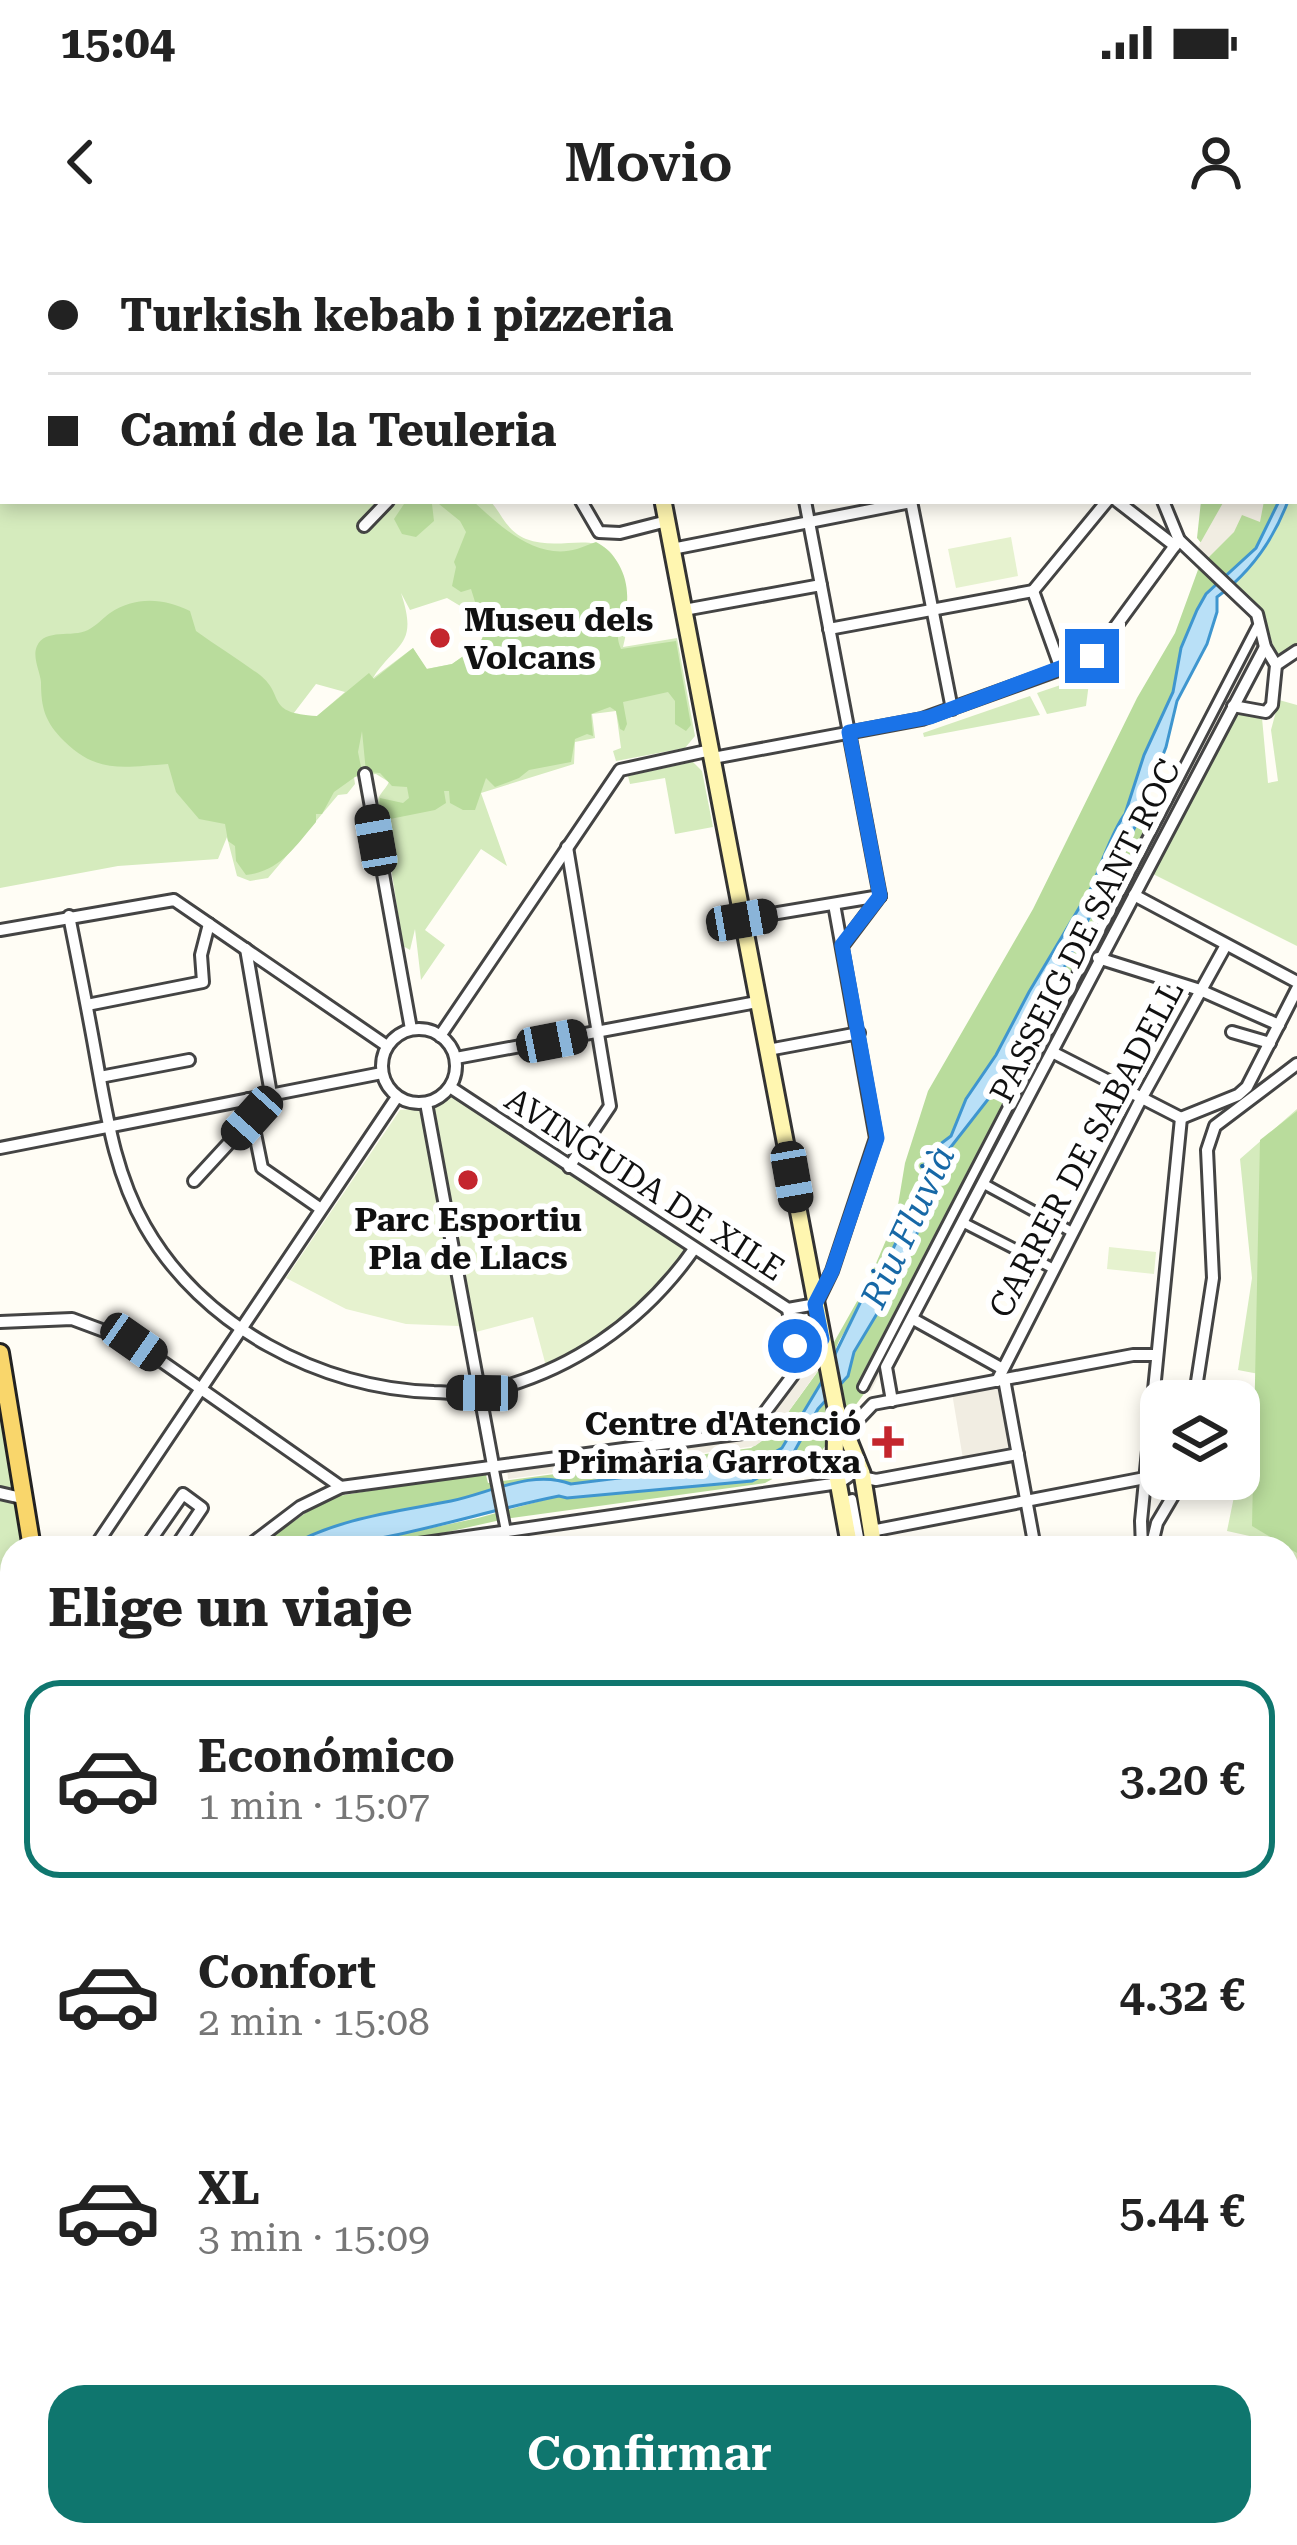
<!DOCTYPE html>
<html lang="es">
<head>
<meta charset="utf-8">
<style>
	body { margin:0; font-family:"Roboto Serif",serif; background:#f2f2f2; color:#222; height:100vh; display:flex; flex-direction:column; font-size:45px; white-space:nowrap }
	* { box-sizing:border-box; margin:0 }
	p { font-size:39px; color:#767676 }
	.icon { flex:none; width:66px; height:66px; fill:none; stroke:currentColor; stroke-width:2; stroke-linecap:round; stroke-linejoin:round }
	.map { position:relative; flex:1; overflow:hidden }
	.sheet { position:absolute; left:0px; top:1296px; width:1299px; height:1011px; display:flex; flex-direction:column; background:#fff; border-radius:36px 36px 0 0; box-shadow:0 6px 18px #0003 }
	.sheet>* { flex:none }
	.guide { position:absolute; left:0px; top:0px; width:1299px; height:264px; box-shadow:0 6px 18px #0003; display:grid; align-content:center; height:264px; padding:0 48px; background:#fff }
	.fabs { position:absolute; left:1140px; top:1140px; display:grid; gap:24px }
	.fabs a { display:grid; place-items:center; width:120px; height:120px; border-radius:24px; background:#fff; box-shadow:0 6px 18px #0003; font-size:60px }
	.end { position:absolute; width:54px; height:54px; margin:-27px; border:15px solid #1a73e8; background:#fff; box-shadow:0 0 0 6px #fff }
	.from { border-radius:50% }
	.car { position:absolute; width:36px; height:72px; margin:-36px -18px; border-radius:15px; box-shadow:0 0 9px 3px #0007; background:linear-gradient(#222 24%,#8ab4d8 0 40%,#222 0 76%,#8ab4d8 0 86%,#222 0) }
	.guide b { display:flex; align-items:center; gap:42px; height:114px; font-size:45px }
	.guide b+b { border-top:3px solid #e0e0e0 }
	.guide i { width:30px; height:30px; background:#222 }
	ul { padding:0; list-style:none }
	li { display:flex; align-items:center; gap:36px; height:198px; margin:0 24px 18px; padding:0 24px; border:6px solid transparent; border-radius:36px }
	li div { flex:1 }
	li b { display:block; font-size:45px }
	li em { font-style:normal; font-weight:600 }
	li.active { border-color:#0f766e }
	li>.icon { width:108px; height:108px; stroke-width:1.5 }
	h2 { padding:0 48px; font-size:54px; line-height:144px }
	.primary-button { display:flex; gap:24px; margin-top:auto; padding:24px 48px }
	.primary-button a { flex:1; height:138px; border-radius:36px; background:#0f766e; color:#fff; font-size:48px; font-weight:600; line-height:138px; text-align:center }
	.status { display:flex; justify-content:space-between; align-items:center; height:84px; padding:0 60px; background:#fff; direction:ltr }
	.status svg { height:33px; fill:currentColor }
	header { display:flex; justify-content:space-between; align-items:center; height:156px; padding:0 48px; background:#fff; font-size:54px; font-weight:600 }
	.map>svg:first-child { display:block }
	.green { fill:#d5ebbd; fill-rule:evenodd }
	.forest { fill:#b9dc9c }
	.pitch { fill:#e6f2cf }
	.plaza { fill:#f1ede2 }
	.water { fill:#b9e0f7; stroke:#3f96cf; stroke-width:3 }
	.lines { fill:none; stroke-linecap:round; stroke-linejoin:round }
	.stream { stroke:#3f96cf; stroke-width:3 }
	.pedestrian-casing { stroke:#444; stroke-width:14 }
	.minor-casing { stroke:#444; stroke-width:16 }
	.secondary-casing { stroke:#333; stroke-width:21 }
	.primary-casing { stroke:#222; stroke-width:22 }
	.pedestrian { stroke:#fff; stroke-width:8 }
	.minor { stroke:#fff; stroke-width:10 }
	.secondary { stroke:#fff6b0; stroke-width:15 }
	.primary { stroke:#f9d66b; stroke-width:16 }
	.route { stroke:#1a73e8; stroke-width:15 }
	.poi-dot { fill:#c4262e; stroke:#fff; stroke-width:4.5 }
	.labels { text-anchor:middle; dominant-baseline:central; stroke-width:12; stroke-linejoin:round; paint-order:stroke }
	.poi-label { font-size:33px; font-weight:bold; fill:#111; stroke:#fff; text-anchor:start }
	.street-label { font-size:33px; fill:#111; stroke:#fff }
	.water-label { font-size:36px; font-style:italic; fill:#1768a6; stroke:#fff }
</style>
</head>
<body>
<div class="status"><b>15:04</b><svg viewBox="0 0 49 12"><path d="M0 12V9h3v3zM5 12V6h3v6zM10 12V3h3v9zM15 12V0h3v12zM26 1h20v11H26zM47 4h2v5h-2z"/></svg></div>
<header><svg class="icon" aria-label="back" viewBox="0 0 24 24"><path d="M15 5l-7 7 7 7"/></svg>Movio<svg class="icon" aria-label="person" viewBox="0 0 24 24"><circle cx="12" cy="8" r="4"/><path d="M4 21q1-7 8-7t8 7"/></svg></header>
<div class="map">
<svg width="1297" height="2305" viewBox="0 0 1297 2305">
	<rect width="100%" height="100%" fill="#fffdf5"/>
	<g class="green">
		<path d="M0 195 3 261H391L369 287 395 261H490C501 272 506 291 526 299 568 315 611 278 623 342 628 365 629 384 623 407L677 398 695 496 685 508 616 521 613 511 621 508 616 471 592 474 595 498 575 502 574 524 481 553 507 626 481 609 425 690 445 705 421 740 415 689 410 710 403 706 383 575C370 560 383 554 389 542L376 534 354 537 355 544 347 554 338 555 268 638 250 641 237 636 227 597 218 619 118 626 0 648ZM401 353 410 370 447 358 467 370 486 390 476 413 472 410 452 424 426 429 413 408 373 438C396 402 419 407 401 353ZM316 444 345 452 317 476 287 482Z"/>
		<path d="M1297 227V406L1276 415 1263 373 1230 340 1283 261H1296Z"/>
		<path d="M1090 435 1086 466 1047 474 1037 453Z"/>
		<path d="M1030 456 1040 475 924 497 923 493Z"/>
		<path d="M1279 460 1297 465V706L1153 634 1174 594 1170 590 1238 471 1262 478 1268 543 1278 541 1271 490Z"/>
		<path d="M693 522 702 531 713 587 675 594 665 538 630 544 628 536Z"/>
		<path d="M1297 869V1334L1287 1331V1308H1263L1254 1297 1227 1291 1259 1134 1238 1130 1252 1038 1240 919Z"/>
		<path d="M0 1173 23 1296 21 1308H12V1746L0 1802Z"/>
	</g>
	<g class="forest">
		<path d="M406 261H473C500 286 536 321 577 309 584 307 589 304 596 302 617 313 629 337 627 362 625 381 612 389 621 409L676 401C681 430 686 457 691 485L686 491 675 484V461L668 452 623 462 627 484 624 491 620 489 616 471 610 467 591 474 593 496 587 494 575 499 571 522 529 530 519 538 495 547 486 538 475 570H463L450 563 449 551H444L446 563 435 570 385 580 379 566 380 558 403 563 409 558 407 547 392 546 380 533 366 532 362 491 358 512 362 532 334 552 322 574H316V582C294 608 280 631 246 635L236 621 235 606 228 601 225 584 199 579 176 552 168 524C124 527 97 534 64 501 45 482 41 468 41 442 40 431 32 417 37 406 45 388 72 398 88 390 96 386 103 378 110 373 135 356 164 358 190 371L196 391C217 406 239 420 260 435 286 456 264 473 317 476L369 433 374 439 413 408 427 429 452 424 472 410 475 413 486 390C479 378 475 361 471 349L461 352 452 346 456 327 454 322 466 292 460 281 439 264H432L434 281 416 297 402 294 394 279Z"/>
		<path d="M1201 261H1279L1256 308 1219 343 1194 378 1181 408 1173 452 1144 515 1125 574C1116 585 1098 629 1094 643L1029 752 996 815 966 859 951 896 935 908 921 939 923 948 882 1031 839 1101 821 1143 782 1208 747 1228 667 1232 571 1244C533 1230 491 1252 454 1260 418 1269 380 1272 344 1283 308 1294 295 1308 256 1308L327 1258 485 1231 488 1243 751 1208 773 1193 816 1134 868 1042 896 977 905 923 928 851 1033 669 1137 458 1175 393 1203 316 1202 304 1197 298Z"/>
		<path d="M1141 571 1170 590 872 1143 820 1213 765 1243 505 1279 376 1308H337L478 1278 559 1256 567 1258 752 1241 789 1221 818 1169 848 1136 854 1112 899 1037 916 997 936 926 1000 844 1008 826 1018 819 1106 649Z"/>
		<path d="M1297 871V1313L1252 1286 1260 900Z"/>
		<path d="M0 1465 12 1472V1697L0 1756Z"/>
	</g>
	<g class="pitch">
		<path d="M1011 297 1018 336 956 348 948 309Z"/>
		<path d="M451 853 688 1010 638 1075 547 1130 533 1077 476 1092 458 1086 406 1084 346 1069 286 1038 400 870 422 868Z"/>
		<path d="M1109 1007 1156 1012 1154 1034 1107 1029Z"/>
	</g>
	<g class="plaza">
		<path d="M1224 261H1264L1260 282 1242 275 1234 292 1207 319 1198 307Z"/>
		<path d="M1252 382 1258 407 871 1151 857 1144Z"/>
		<path d="M811 1108 817 1114 820 1128 773 1193 755 1206 508 1239 507 1229 754 1196 796 1141 801 1113Z"/>
		<path d="M995 1145 1001 1148 1011 1209 963 1219 952 1153Z"/>
	</g>
	<path class="water" d="M1279 261H1288C1273 301 1251 332 1217 357V372L1207 404 1177 461 1166 507 1136 585 1018 819 1008 826 1000 844 936 926 916 997 899 1037 854 1112 848 1136 818 1169 789 1221 752 1241 567 1258 559 1256C469 1274 379 1308 286 1308 337 1278 395 1272 451 1261 490 1253 532 1229 571 1244L667 1232 747 1228 782 1208 821 1143 863 1057 890 1015 922 949 925 923 935 908 951 896 966 859 996 815 1029 752 1094 643C1098 629 1116 585 1125 574L1144 515 1173 452 1181 408 1197 370 1206 354 1256 308Z"/>
	<g class="lines">
		<path class="stream" d="M0 1669 12 1673"/>
		<g class="pedestrian-casing">
			<g id="pedestrian">
				<path d="M984 944 1072 992"/>
				<path d="M964 983 1054 1029"/>
				<path d="M863 1147 1257 387"/>
				<path d="M493 1225 506 1291"/>
				<path d="M845 1261 852 1259 861 1308"/>
				<path d="M897 2295 981 2305"/>
				<path d="M1042 2296 1050 2305"/>
				<path d="M987 2305 989 2295"/>
				<path d="M1003 2305 1044 2295"/>
			</g>
		</g>
		<g class="minor-casing">
			<g id="minor">
				<path d="M133 0 134 3"/>
				<path d="M408 0 409 3"/>
				<path d="M756 0V3"/>
				<path d="M952 0 954 3"/>
				<path d="M1043 0 1047 3"/>
				<path d="M62 3 68 0"/>
				<path d="M328 3 334 0"/>
				<path d="M775 3 777 0"/>
				<path d="M872 3V0"/>
				<path d="M1093 3 1095 0"/>
				<path d="M1173 3 1176 0"/>
				<path d="M1296 23 1297 22"/>
				<path d="M0 33 3 31"/>
				<path d="M0 109 3 110"/>
				<path d="M581 261 599 292 620 293 667 281"/>
				<path d="M805 261 880 656"/>
				<path d="M911 261 952 469"/>
				<path d="M1117 261 1175 306"/>
				<path d="M1163 261 1179 300 1257 374 1265 407 1276 425 1272 465 1266 472 1233 466"/>
				<path d="M364 286 388 261"/>
				<path d="M672 309 911 262"/>
				<path d="M1033 351 1107 261"/>
				<path d="M1033 351 1061 429"/>
				<path d="M684 370 821 345"/>
				<path d="M829 389 1033 351"/>
				<path d="M1276 425 1297 411"/>
				<path d="M713 518 922 479 1086 420 1097 412 1179 300"/>
				<path d="M365 534 411 789"/>
				<path d="M567 607 610 866 569 927"/>
				<path d="M1134 655 1297 742"/>
				<path d="M69 676C78 721 87 766 95 811 106 871 114 932 145 986 202 1086 320 1149 434 1152 448 1152 466 1156 479 1153 568 1134 642 1083 694 1009"/>
				<path d="M742 679 880 656"/>
				<path d="M0 690 174 660 387 806"/>
				<path d="M843 705 880 656"/>
				<path d="M246 709 271 854"/>
				<path d="M1098 718 1200 750 1279 785"/>
				<path d="M87 765 203 742 201 715 209 684"/>
				<circle cx="419" cy="826" r="37"/>
				<path d="M1232 792 1270 803"/>
				<path d="M440 796 620 530 711 510"/>
				<path d="M768 810 859 793"/>
				<path d="M1054 813 1181 878"/>
				<path d="M456 818 757 762"/>
				<path d="M100 837 189 820"/>
				<path d="M450 847 788 1069 816 1064 832 1031 876 898 834 664"/>
				<path d="M248 859 262 928 321 969"/>
				<path d="M426 863 493 1225"/>
				<path d="M1181 878 1238 855 1247 847 1297 749"/>
				<path d="M0 908 382 833"/>
				<path d="M194 941 252 878"/>
				<path d="M913 1079 1001 1128"/>
				<path d="M0 1082 72 1079 134 1102 341 1247"/>
				<path d="M1004 1139 1035 1308"/>
				<path d="M997 1141 1141 859 1226 705"/>
				<path d="M892 1161 886 1127 1265 407"/>
				<path d="M1194 1161 1213 1038 1207 910 1215 886 1297 824"/>
				<path d="M842 1180 855 1183 873 1164 1133 1115H1155"/>
				<path d="M862 1237 876 1240 1018 1214"/>
				<path d="M0 1253 26 1259"/>
				<path d="M871 1291 1145 1238"/>
				<path d="M94 1308 397 857"/>
				<path d="M151 1308 148 1304 183 1254 202 1268 175 1308"/>
				<path d="M246 1308 300 1267 341 1247 750 1192 793 1135 795 1114 788 1069"/>
				<path d="M391 1308 839 1243 849 1236 856 1221"/>
				<path d="M1142 1308 1141 1281 1181 878"/>
				<path d="M1151 1308 1157 1283 1183 1239"/>
				<path d="M1287 1356 1297 1350"/>
				<path d="M1287 1402 1297 1422"/>
				<path d="M1297 1516 1290 1523 1297 1535"/>
				<path d="M1287 1584 1297 1598"/>
				<path d="M0 1652 12 1655"/>
				<path d="M1287 1724 1290 1689"/>
				<path d="M0 1848H12"/>
				<path d="M1287 1901 1297 1954"/>
				<path d="M0 2001 12 2076"/>
				<path d="M1287 2131 1297 2123"/>
				<path d="M0 2157 12 2149"/>
				<path d="M1287 2264 1297 2276"/>
				<path d="M0 2272 12 2268"/>
				<path d="M63 2295 69 2305"/>
				<path d="M162 2295 175 2305"/>
				<path d="M421 2295 438 2305"/>
				<path d="M720 2295 732 2305"/>
				<path d="M1141 2295 1150 2305"/>
				<path d="M252 2305 257 2295"/>
				<path d="M622 2305 629 2295"/>
			</g>
		</g>
		<g class="secondary-casing">
			<g id="secondary">
				<path d="M614 0V3"/>
				<path d="M663 261 836 1168 835 1225 850 1308"/>
				<path d="M837 1171 862 1233 874 1308"/>
				<path d="M1287 1858 1297 1859"/>
				<path d="M0 1989 12 1990"/>
				<path d="M1287 2028 1297 2026"/>
				<path d="M566 2295 582 2305"/>
				<path d="M788 2305 796 2295"/>
			</g>
		</g>
		<g class="primary-casing">
			<g id="primary">
				<path d="M0 1113 32 1308"/>
				<path d="M0 1833 12 1782"/>
			</g>
		</g>
		<use href="#pedestrian" class="pedestrian"/>
		<use href="#minor" class="minor"/>
		<use href="#secondary" class="secondary"/>
		<use href="#primary" class="primary"/>
	</g>
	<g class="lines">
		<path class="route" d="M795 1106 822 1099 815 1064 832 1031 877 898 842 705 880 656 849 492 930 477 1092 416"/>
	</g>
	<g class="poi-dot">
		<circle cx="440" cy="398" r="12"/>
		<circle cx="468" cy="940" r="12"/>
		<path d="M882 1184h12v12h12v12h-12v12h-12v-12h-12v-12h12z"/>
	</g>
	<g class="labels">
		<g class="poi-label">
			<text x="464" y="379">Museu dels<tspan x="464" dy="38">Volcans</tspan></text>
			<text x="468" y="979" text-anchor="middle">Parc Esportiu<tspan x="468" dy="38">Pla de Llacs</tspan></text>
			<text x="861" y="1183" text-anchor="end">Centre d'Atenció<tspan x="861" dy="38">Primària Garrotxa</tspan></text>
		</g>
		<g class="street-label">
			<text transform="translate(1085 691) rotate(-63)">PASSEIG DE SANT ROC</text>
			<text transform="translate(1086 909) rotate(-62)">CARRER DE SABADELL</text>
			<text transform="translate(645 944) rotate(33)">AVINGUDA DE XILE</text>
		</g>
		<g class="water-label">
			<text transform="translate(908 987) rotate(-65)">Riu Fluvià</text>
		</g>
	</g>
</svg>
<div class="fabs">
<a><svg class="icon" aria-label="layers" viewBox="0 0 24 24"><path d="M12 4l9 5-9 5-9-5zM3 14l9 5 9-5"/></svg></a>
</div>
<i class="end from" style="left:795px;top:1106px"></i>
<i class="end" style="left:1092px;top:416px"></i>
<i class="car" style="left:376px;top:600px;rotate:350deg"></i>
<i class="car" style="left:742px;top:680px;rotate:80deg"></i>
<i class="car" style="left:552px;top:801px;rotate:79deg"></i>
<i class="car" style="left:252px;top:878px;rotate:222deg"></i>
<i class="car" style="left:792px;top:937px;rotate:170deg"></i>
<i class="car" style="left:134px;top:1102px;rotate:125deg"></i>
<i class="car" style="left:482px;top:1153px;rotate:271deg"></i>
<div class="guide">
<b><i class="from"></i>Turkish kebab i pizzeria</b>
<b><i></i>Camí de la Teuleria</b>
</div>
<section class="sheet">
<h2>Elige un viaje</h2>
<ul>
<li class="active"><svg class="icon" aria-label="car" viewBox="0 0 24 24"><path d="M5 17H2v-5l4-1 3-4h7l3 4 3 1v5h-3M9 17h6M6 11h13"/><circle cx="7" cy="17" r="2"/><circle cx="17" cy="17" r="2"/></svg><div><b>Económico</b><p>1 min · 15:07</p></div><em>3.20 €</em></li>
<li><svg class="icon" aria-label="car" viewBox="0 0 24 24"><path d="M5 17H2v-5l4-1 3-4h7l3 4 3 1v5h-3M9 17h6M6 11h13"/><circle cx="7" cy="17" r="2"/><circle cx="17" cy="17" r="2"/></svg><div><b>Confort</b><p>2 min · 15:08</p></div><em>4.32 €</em></li>
<li><svg class="icon" aria-label="car" viewBox="0 0 24 24"><path d="M5 17H2v-5l4-1 3-4h7l3 4 3 1v5h-3M9 17h6M6 11h13"/><circle cx="7" cy="17" r="2"/><circle cx="17" cy="17" r="2"/></svg><div><b>XL</b><p>3 min · 15:09</p></div><em>5.44 €</em></li>
</ul>
<div class="primary-button"><a>Confirmar</a></div>
</section>
</div>
</body>
</html>
